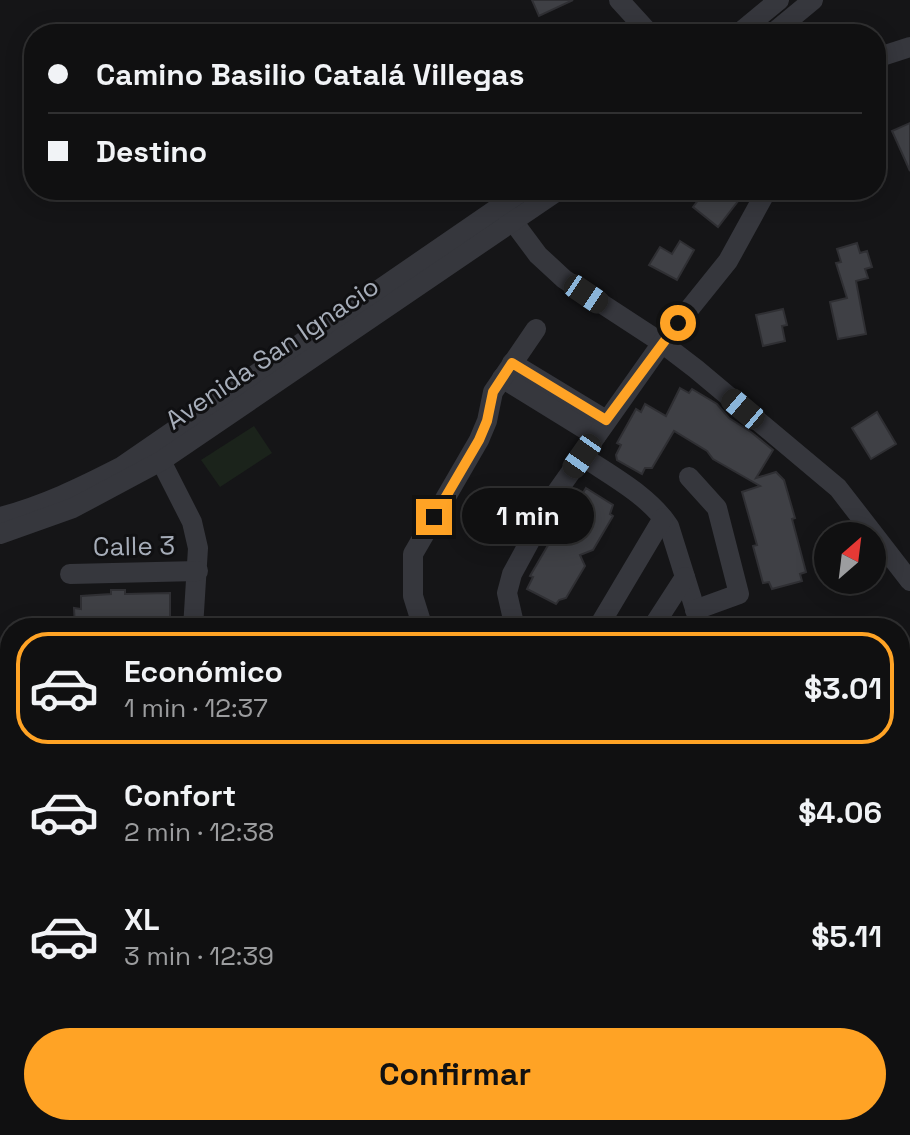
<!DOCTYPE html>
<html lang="es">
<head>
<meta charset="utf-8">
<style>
	body { margin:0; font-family:"Space Grotesk",sans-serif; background:#19191a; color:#f1f3f6; height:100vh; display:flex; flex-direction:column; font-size:30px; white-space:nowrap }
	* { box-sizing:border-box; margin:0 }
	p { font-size:26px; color:#9c9d9f }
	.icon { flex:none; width:44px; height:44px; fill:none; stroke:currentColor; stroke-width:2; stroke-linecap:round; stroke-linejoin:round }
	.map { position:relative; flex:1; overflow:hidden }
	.drawer { position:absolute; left:0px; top:618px; width:910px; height:518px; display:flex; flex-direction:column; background:#101011; border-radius:32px 32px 0 0; box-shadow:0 4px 20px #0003,0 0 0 2px #303031 }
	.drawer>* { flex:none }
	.banner { position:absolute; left:24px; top:24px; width:862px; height:176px; border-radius:32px; box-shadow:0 4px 20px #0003,0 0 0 2px #303031; display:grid; align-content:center; height:176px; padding:0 24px; background:#101011 }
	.needle { width:52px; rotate:28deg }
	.buttons { position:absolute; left:814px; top:522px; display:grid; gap:16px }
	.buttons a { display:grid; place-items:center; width:72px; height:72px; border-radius:50%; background:#101011; box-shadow:0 4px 20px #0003,0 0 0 2px #303031; font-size:40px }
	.end { position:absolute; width:36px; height:36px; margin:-18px; border:10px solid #ffa325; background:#111; box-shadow:0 0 0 4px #111 }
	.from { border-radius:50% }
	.bubble { position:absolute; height:56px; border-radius:28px; background:#101011; box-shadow:0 4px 20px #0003,0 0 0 2px #303031; font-size:26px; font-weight:800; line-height:56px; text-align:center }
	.car { position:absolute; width:24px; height:48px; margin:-24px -12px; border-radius:10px; box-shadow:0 0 6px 2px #0007; background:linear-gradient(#222 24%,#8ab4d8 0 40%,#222 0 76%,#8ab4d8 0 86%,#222 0) }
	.banner b { display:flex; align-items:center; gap:28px; height:76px; font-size:30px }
	.banner b+b { border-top:2px solid #303031 }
	.banner i { width:20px; height:20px; background:#f1f3f6 }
	ul { padding:14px 0 0; list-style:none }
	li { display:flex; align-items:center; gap:24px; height:112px; margin:0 16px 12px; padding:0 8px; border:4px solid transparent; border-radius:32px }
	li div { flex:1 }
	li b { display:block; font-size:30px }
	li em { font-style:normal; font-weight:800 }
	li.current { border-color:#ffa325 }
	li>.icon { width:72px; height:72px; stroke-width:1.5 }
	.button { display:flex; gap:16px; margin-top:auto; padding:16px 24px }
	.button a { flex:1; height:92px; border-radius:48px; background:#ffa325; color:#111; font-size:32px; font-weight:800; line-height:92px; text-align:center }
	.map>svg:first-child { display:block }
	.green { fill:#1b231b }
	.building { fill:#3f4045; stroke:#2f2f33; stroke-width:2 }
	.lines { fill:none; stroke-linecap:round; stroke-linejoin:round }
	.minor { stroke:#36373d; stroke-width:20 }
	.route { stroke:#ffa325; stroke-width:10 }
	.labels { text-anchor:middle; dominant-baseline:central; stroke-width:6; stroke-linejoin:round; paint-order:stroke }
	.street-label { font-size:26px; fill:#a6adb9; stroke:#101012 }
</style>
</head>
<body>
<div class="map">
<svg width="910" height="1135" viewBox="0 0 910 1135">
	<rect width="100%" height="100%" fill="#151517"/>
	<path class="green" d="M254 426 272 453 220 487 201 460Z"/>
	<g class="building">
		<path d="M532 0H573L539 16Z"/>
		<path d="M910 123V171L892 131Z"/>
		<path d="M706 190H734L742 196 718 227 693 207Z"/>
		<path d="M680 241 694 250 677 280 649 265 660 247 672 254Z"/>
		<path d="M857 243 860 253 867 251 872 267 865 269 868 278 856 281 866 334 838 339 830 302 847 298 836 263 841 262 837 249Z"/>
		<path d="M783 309 787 325 782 326 785 341 763 346 756 315Z"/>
		<path d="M680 388 689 393 692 389 717 404 729 418 751 432 773 450 756 478 776 472 784 480 795 518 792 519 806 572 800 574 802 581 772 589 769 582 763 583 753 546 757 545 742 492 760 486 713 459 707 451 674 431 652 468H645L642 474 617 460 616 455 621 445 617 443 636 409 641 412 645 404 666 416Z"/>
		<path d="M877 412 896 444 871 459 852 428Z"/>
		<path d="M586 488 613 505 610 514 613 516 593 550 580 555 585 566 566 598 559 600 556 604 527 589 533 577 530 576 578 494 581 496Z"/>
		<path d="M111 590H125V594L170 593V627H156V621H126V628H75L74 608 81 609V596L111 594Z"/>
	</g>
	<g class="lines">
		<g class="minor">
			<path d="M619 0 650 34"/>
			<path d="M738 34 779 0"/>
			<path d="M772 34 813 0"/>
			<path d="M876 58 910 47"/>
			<path d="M506 212 538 255 564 279 662 343 696 369 838 488 910 581"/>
			<path d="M512 363 606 420"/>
			<path d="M502 378 596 436"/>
			<path d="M582 456C613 477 648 495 669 526L701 628"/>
			<path d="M161 461 192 522 198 548 193 628"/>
			<path d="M689 477 717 508 739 594 695 610"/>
			<path d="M0 517C43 506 82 487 121 467L524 190"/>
			<path d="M0 534 73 508 161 461 559 190"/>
			<path d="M70 574 198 571"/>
			<path d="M600 624 663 518"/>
			<path d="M423 628 413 596V554L479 440 487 421 493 392 536 329"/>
			<path d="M515 628 507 593 512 574 556 493 662 343 728 261 767 190"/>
			<path d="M652 628 685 577"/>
			<path d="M0 700H10"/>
			<path d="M0 823 10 822"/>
			<path d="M0 909 10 908"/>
			<path d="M0 1029 10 1025"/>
			<path d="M429 1126 430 1135"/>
			<path d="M673 1126 676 1135"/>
			<path d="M889 1126 893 1135"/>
			<path d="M133 1135 153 1126"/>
			<path d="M805 1135 828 1126"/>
		</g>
	</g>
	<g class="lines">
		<path class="route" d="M434 517 479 440 487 421 493 392 512 363 606 420 678 323"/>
	</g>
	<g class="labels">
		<g class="street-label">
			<text transform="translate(272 353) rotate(-34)">Avenida San Ignacio</text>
			<text transform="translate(134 546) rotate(-1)">Calle 3</text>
		</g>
	</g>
</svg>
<div class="buttons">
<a><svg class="needle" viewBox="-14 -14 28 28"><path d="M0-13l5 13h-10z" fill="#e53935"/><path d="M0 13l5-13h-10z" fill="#9c9d9f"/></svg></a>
</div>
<i class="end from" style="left:678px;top:323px"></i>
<i class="end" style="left:434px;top:517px"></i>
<div class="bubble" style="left:462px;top:488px;width:132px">1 min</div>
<i class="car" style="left:586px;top:294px;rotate:124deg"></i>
<i class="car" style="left:743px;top:409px;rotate:310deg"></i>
<i class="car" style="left:582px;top:456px;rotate:215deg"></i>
<div class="banner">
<b><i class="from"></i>Camino Basilio Catalá Villegas</b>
<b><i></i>Destino</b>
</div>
<section class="drawer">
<ul>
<li class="current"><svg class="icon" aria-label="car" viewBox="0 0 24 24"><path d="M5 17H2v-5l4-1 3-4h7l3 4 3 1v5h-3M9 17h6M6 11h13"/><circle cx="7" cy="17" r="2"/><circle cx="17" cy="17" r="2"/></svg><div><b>Económico</b><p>1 min · 12:37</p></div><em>$3.01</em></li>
<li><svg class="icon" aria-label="car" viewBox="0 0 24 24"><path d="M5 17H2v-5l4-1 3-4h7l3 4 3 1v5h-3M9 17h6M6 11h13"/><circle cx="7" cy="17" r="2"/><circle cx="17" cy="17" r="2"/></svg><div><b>Confort</b><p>2 min · 12:38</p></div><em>$4.06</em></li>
<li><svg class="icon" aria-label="car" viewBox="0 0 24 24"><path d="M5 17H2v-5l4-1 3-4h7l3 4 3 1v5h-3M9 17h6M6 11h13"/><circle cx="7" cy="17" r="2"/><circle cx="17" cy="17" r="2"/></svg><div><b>XL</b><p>3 min · 12:39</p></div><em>$5.11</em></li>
</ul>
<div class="button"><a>Confirmar</a></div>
</section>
</div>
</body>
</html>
